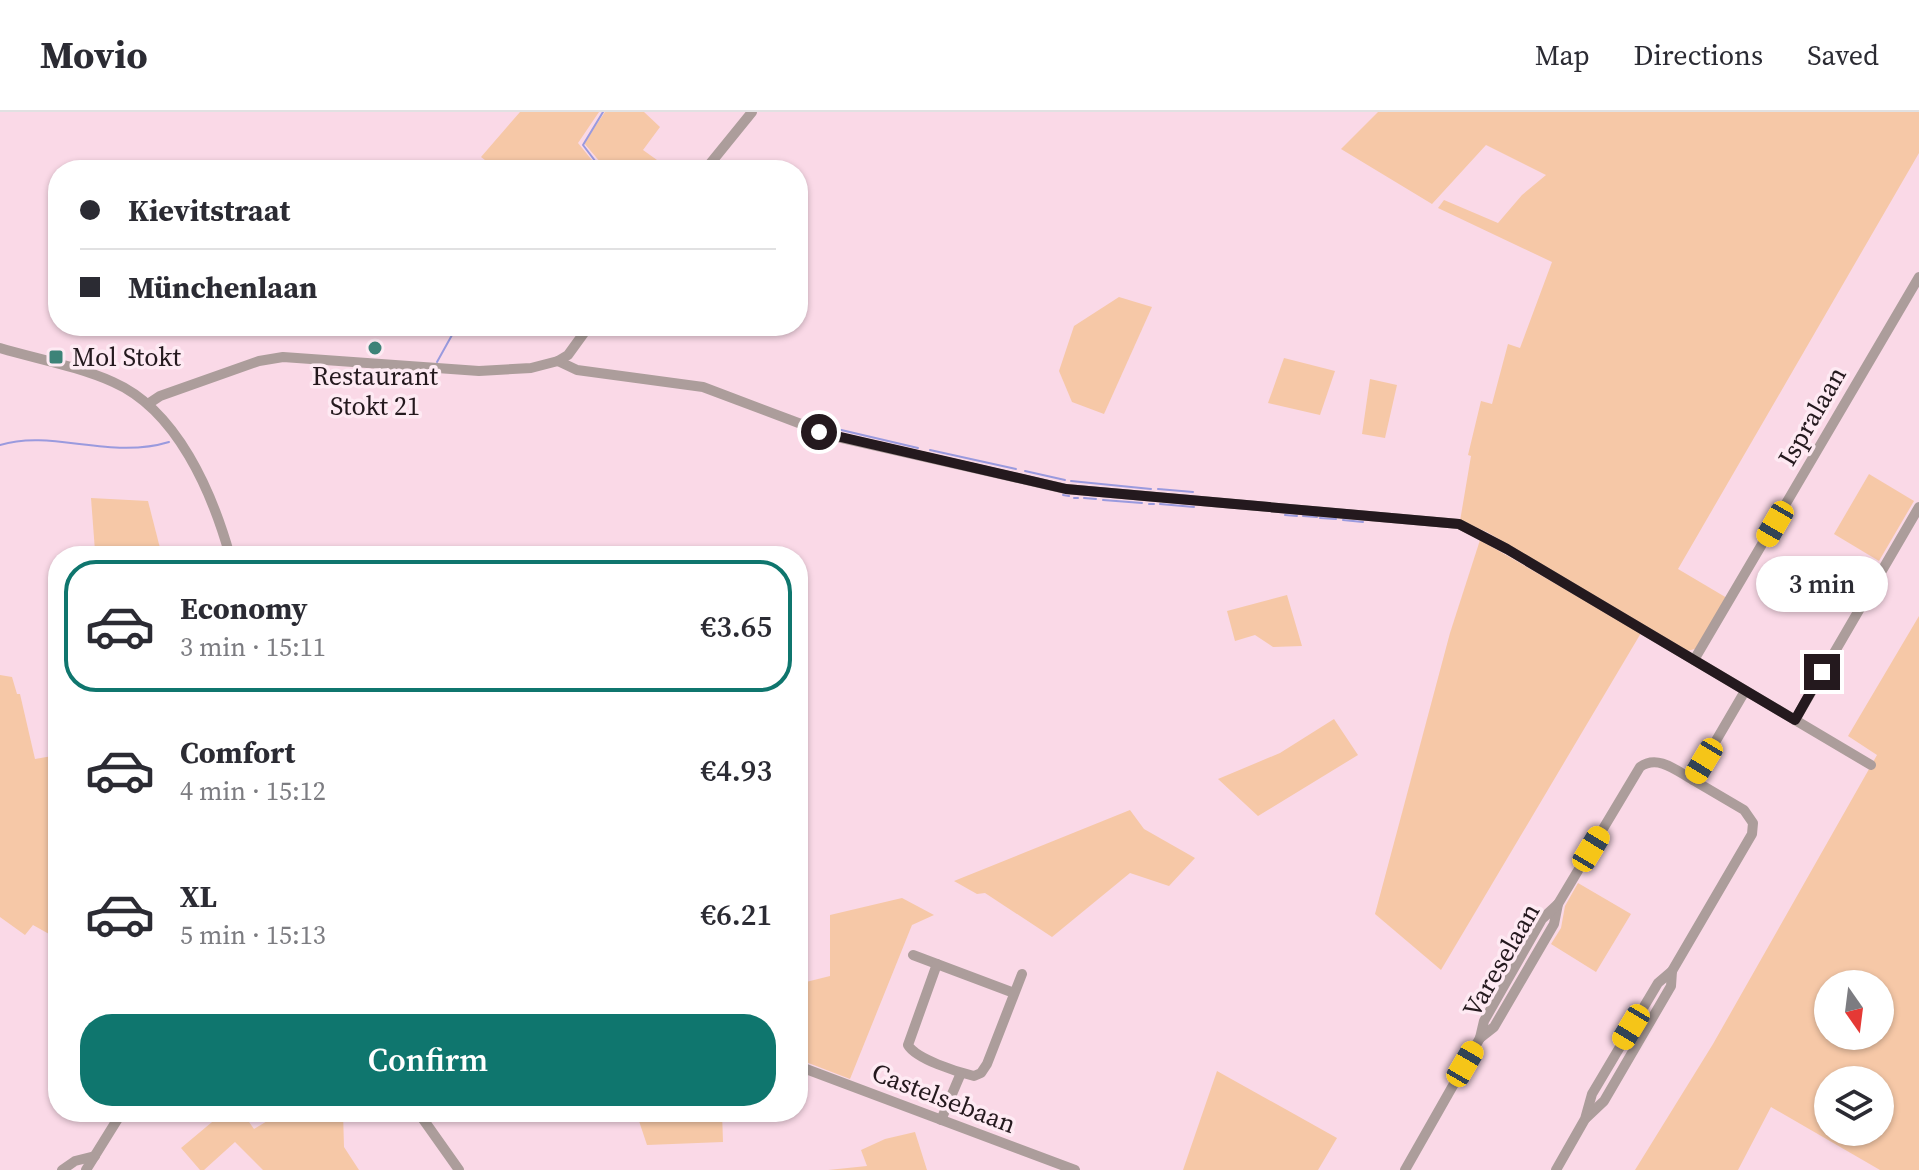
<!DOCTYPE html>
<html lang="en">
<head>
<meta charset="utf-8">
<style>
	body { margin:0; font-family:"Source Serif 4",serif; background:#f7f7f7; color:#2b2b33; height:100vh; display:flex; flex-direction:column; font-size:30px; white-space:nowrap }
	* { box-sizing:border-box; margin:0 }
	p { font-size:26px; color:#7c7c81 }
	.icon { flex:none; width:44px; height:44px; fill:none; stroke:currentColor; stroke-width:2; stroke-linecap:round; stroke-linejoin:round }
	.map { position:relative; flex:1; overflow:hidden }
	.panel { position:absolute; left:48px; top:434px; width:760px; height:576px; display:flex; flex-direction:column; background:#fff; border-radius:32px; box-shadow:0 2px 6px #0004 }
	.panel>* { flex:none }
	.banner { position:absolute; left:48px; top:48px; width:760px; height:176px; border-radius:32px; box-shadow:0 2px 6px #0004; display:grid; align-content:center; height:176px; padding:0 32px; background:#fff }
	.needle { width:52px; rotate:166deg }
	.fabs { position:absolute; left:1814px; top:858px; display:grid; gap:16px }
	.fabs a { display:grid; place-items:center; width:80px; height:80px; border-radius:50%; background:#fff; box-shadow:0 2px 6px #0004; font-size:40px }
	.end { position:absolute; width:36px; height:36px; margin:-18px; border:10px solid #24191e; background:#fff; box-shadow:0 0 0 4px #fff }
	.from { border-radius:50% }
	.bubble { position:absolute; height:56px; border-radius:28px; background:#fff; box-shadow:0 2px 6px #0004; font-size:26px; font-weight:600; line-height:56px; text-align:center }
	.car { position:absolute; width:24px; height:48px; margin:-24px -12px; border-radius:10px; box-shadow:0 0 6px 2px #0007; background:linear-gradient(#f5c518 24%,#345 0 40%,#f5c518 0 76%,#345 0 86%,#f5c518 0) }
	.banner b { display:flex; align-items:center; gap:28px; height:76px; font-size:30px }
	.banner b+b { border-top:2px solid #e1e1e2 }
	.banner i { width:20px; height:20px; background:#2b2b33 }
	ul { padding:14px 0 0; list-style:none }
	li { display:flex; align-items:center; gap:24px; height:132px; margin:0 16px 12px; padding:0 16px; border:4px solid transparent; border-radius:32px }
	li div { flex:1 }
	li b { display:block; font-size:30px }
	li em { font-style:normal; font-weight:600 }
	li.selected { border-color:#0f766e }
	li>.icon { width:72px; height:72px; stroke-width:1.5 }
	.action { display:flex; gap:16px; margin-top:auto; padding:16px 32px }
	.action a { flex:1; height:92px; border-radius:32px; background:#0f766e; color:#fff; font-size:32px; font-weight:600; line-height:92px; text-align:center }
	header { display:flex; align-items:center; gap:48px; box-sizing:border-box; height:112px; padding:0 40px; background:#fff; border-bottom:2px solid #e1e1e2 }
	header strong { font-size:38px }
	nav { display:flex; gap:44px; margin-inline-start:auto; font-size:28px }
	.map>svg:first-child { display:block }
	.green { fill:#f6c8a7; fill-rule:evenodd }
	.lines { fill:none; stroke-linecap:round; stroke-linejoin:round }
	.stream { stroke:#9a9ade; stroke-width:2 }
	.minor { stroke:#ac9d9b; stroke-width:10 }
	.route { stroke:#24191e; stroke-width:10 }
	.poi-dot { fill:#3d8378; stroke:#feeaf3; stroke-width:3 }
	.labels { text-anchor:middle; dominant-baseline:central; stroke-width:7; stroke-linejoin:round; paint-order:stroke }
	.poi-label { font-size:26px; fill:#24191e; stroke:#feeaf3; text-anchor:start }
	.street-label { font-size:26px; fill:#24191e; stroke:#feeaf3 }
</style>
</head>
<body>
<header>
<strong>Movio</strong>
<nav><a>Map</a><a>Directions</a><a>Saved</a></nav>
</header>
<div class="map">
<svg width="1919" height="1058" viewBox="0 0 1919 1058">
	<rect width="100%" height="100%" fill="#fad9e7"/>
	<g class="green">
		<path d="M520 0H599L578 31 600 58H498L481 45Z"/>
		<path d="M605 0H644L660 15 643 38 671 58H607L584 31Z"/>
		<path d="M1378 0H1919V41L1678 457 1727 486 1695 537 1687 539 1487 420 1460 409 1471 344 1468 343 1481 289 1492 292 1508 232 1520 236 1552 150 1438 96 1444 88 1498 111 1522 83 1546 63 1486 33 1432 92 1341 37Z"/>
		<path d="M1119 185 1152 195 1104 302 1072 290 1059 259 1074 214Z"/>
		<path d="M1284 246 1335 259 1320 303 1268 291Z"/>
		<path d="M1370 267 1397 273 1385 326 1362 322Z"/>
		<path d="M1869 362 1914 389 1879 449 1834 422Z"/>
		<path d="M91 386 148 389 160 436 95 439Z"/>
		<path d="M1480 428 1641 521 1441 858 1375 802 1450 521Z"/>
		<path d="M1287 483 1302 534 1273 535 1255 523 1235 529 1227 499Z"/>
		<path d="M1919 504V1058H1880L1771 995 1738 1058H1635L1713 932 1877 643 1848 624ZM1828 872H1880V924H1828ZM1828 968H1880V1020H1828Z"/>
		<path d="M0 563 12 565 17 582H20L35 647 58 643V827L33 813 25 823 0 805Z"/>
		<path d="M1334 607 1358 643 1258 704 1218 667 1280 641Z"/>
		<path d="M1130 698 1144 717 1195 746 1169 774 1130 761 1052 825 985 781 977 782 954 769Z"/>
		<path d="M1578 771 1631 802 1596 860 1551 832 1561 816 1565 794Z"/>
		<path d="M902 786 934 803 912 813 850 967 798 947V872L830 864V803Z"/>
		<path d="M1217 959 1337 1026 1318 1058H1183Z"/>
		<path d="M224 1000H242L254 1017 282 1000H343L344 1035 359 1058H263L235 1030 204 1058H200L181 1036Z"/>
		<path d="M636 1000H722L723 1030 647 1033Z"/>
		<path d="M915 1020 927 1058H828L867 1054 861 1038 885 1027Z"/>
	</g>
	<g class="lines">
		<g class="stream">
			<path d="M602 58 583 33 603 0"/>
			<path d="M437 250 457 214"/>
			<path d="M837 317 918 336"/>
			<path d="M0 333C52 317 110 348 169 330"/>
			<path d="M930 338 1016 357"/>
			<path d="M1025 359 1065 368"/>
			<path d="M1071 369 1151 377"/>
			<path d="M1158 377 1193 380"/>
			<path d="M1063 383 1069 384"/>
			<path d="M1074 386H1078"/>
			<path d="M1084 386 1096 387"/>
			<path d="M1103 388 1142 391"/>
			<path d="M1149 392H1154"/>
			<path d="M1160 392 1194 395"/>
			<path d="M1285 403 1297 404"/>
			<path d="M1303 404 1317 405"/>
			<path d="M1320 406 1336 407"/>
			<path d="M1343 408 1363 410"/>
		</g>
		<g class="minor">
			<path d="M705 58 752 0"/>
			<path d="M0 236C37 247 77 254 113 270 177 298 212 380 230 444"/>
			<path d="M558 249 577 258 703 275 833 324 1066 377 1459 412 1507 437 1871 653"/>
			<path d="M148 292 160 284 259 249 283 245 479 259 531 256 558 249 568 243 589 214"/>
			<path d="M1694 548 1919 165"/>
			<path d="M1795 608 1919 395"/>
			<path d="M913 843 1014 881"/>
			<path d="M937 852 908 933C916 947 957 960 974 964L981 961 987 952 1022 862"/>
			<path d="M1480 926 1494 915 1554 812 1558 792"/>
			<path d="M798 954 1075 1058"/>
			<path d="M418 1000 459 1058"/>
			<path d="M1586 1006 1604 989 1671 874 1672 859"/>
			<path d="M941 1008 961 961"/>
			<path d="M62 1058 75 1049 95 1044"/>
			<path d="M86 1058 122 1000"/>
			<path d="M1405 1058 1480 926 1484 909 1542 807 1558 792 1640 655C1658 642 1677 659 1693 668"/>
			<path d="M1556 1058 1585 1007 1592 982 1658 871 1672 859 1752 722 1753 711 1744 698 1693 668 1745 579"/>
		</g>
	</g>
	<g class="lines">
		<path class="route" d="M819 320 1066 377 1459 412 1507 437 1795 608 1822 560"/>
	</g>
	<g class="poi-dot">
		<circle cx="375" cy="236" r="8"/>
		<rect x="48" y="237" width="16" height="16" rx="4"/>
	</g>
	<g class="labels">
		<g class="poi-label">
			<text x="72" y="245">Mol Stokt</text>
			<text x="375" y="264" text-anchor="middle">Restaurant<tspan x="375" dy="30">Stokt 21</tspan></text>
		</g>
		<g class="street-label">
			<text transform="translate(1812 304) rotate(-60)">Ispralaan</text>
			<text transform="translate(1501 848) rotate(-60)">Vareselaan</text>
			<text transform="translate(944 986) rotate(21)">Castelsebaan</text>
		</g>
	</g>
</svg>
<div class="fabs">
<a><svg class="needle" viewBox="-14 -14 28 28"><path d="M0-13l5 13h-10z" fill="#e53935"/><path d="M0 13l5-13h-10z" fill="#7c7c81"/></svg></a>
<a><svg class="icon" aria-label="layers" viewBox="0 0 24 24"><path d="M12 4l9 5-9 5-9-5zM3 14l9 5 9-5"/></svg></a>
</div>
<i class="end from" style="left:819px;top:320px"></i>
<i class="end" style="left:1822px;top:560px"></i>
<div class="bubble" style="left:1756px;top:444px;width:132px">3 min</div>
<i class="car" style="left:1775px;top:412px;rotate:210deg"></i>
<i class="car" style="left:1704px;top:649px;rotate:211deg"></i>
<i class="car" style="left:1591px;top:737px;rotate:31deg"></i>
<i class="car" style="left:1631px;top:915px;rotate:211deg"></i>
<i class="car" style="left:1465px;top:952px;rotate:30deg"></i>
<div class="banner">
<b><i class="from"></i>Kievitstraat</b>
<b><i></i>Münchenlaan</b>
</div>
<section class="panel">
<ul>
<li class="selected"><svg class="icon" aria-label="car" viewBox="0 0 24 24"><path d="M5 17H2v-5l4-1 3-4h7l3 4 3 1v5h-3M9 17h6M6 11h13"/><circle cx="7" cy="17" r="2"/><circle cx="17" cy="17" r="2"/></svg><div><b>Economy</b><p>3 min · 15:11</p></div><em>€3.65</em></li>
<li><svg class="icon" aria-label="car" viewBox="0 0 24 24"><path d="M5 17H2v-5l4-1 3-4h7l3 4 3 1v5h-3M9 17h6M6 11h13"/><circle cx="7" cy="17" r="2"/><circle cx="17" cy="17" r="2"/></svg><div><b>Comfort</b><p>4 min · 15:12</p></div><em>€4.93</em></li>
<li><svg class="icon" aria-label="car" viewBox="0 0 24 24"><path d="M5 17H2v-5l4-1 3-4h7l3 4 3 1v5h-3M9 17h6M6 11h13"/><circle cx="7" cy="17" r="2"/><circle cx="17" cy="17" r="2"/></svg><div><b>XL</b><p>5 min · 15:13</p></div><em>€6.21</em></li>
</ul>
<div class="action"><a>Confirm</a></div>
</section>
</div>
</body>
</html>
